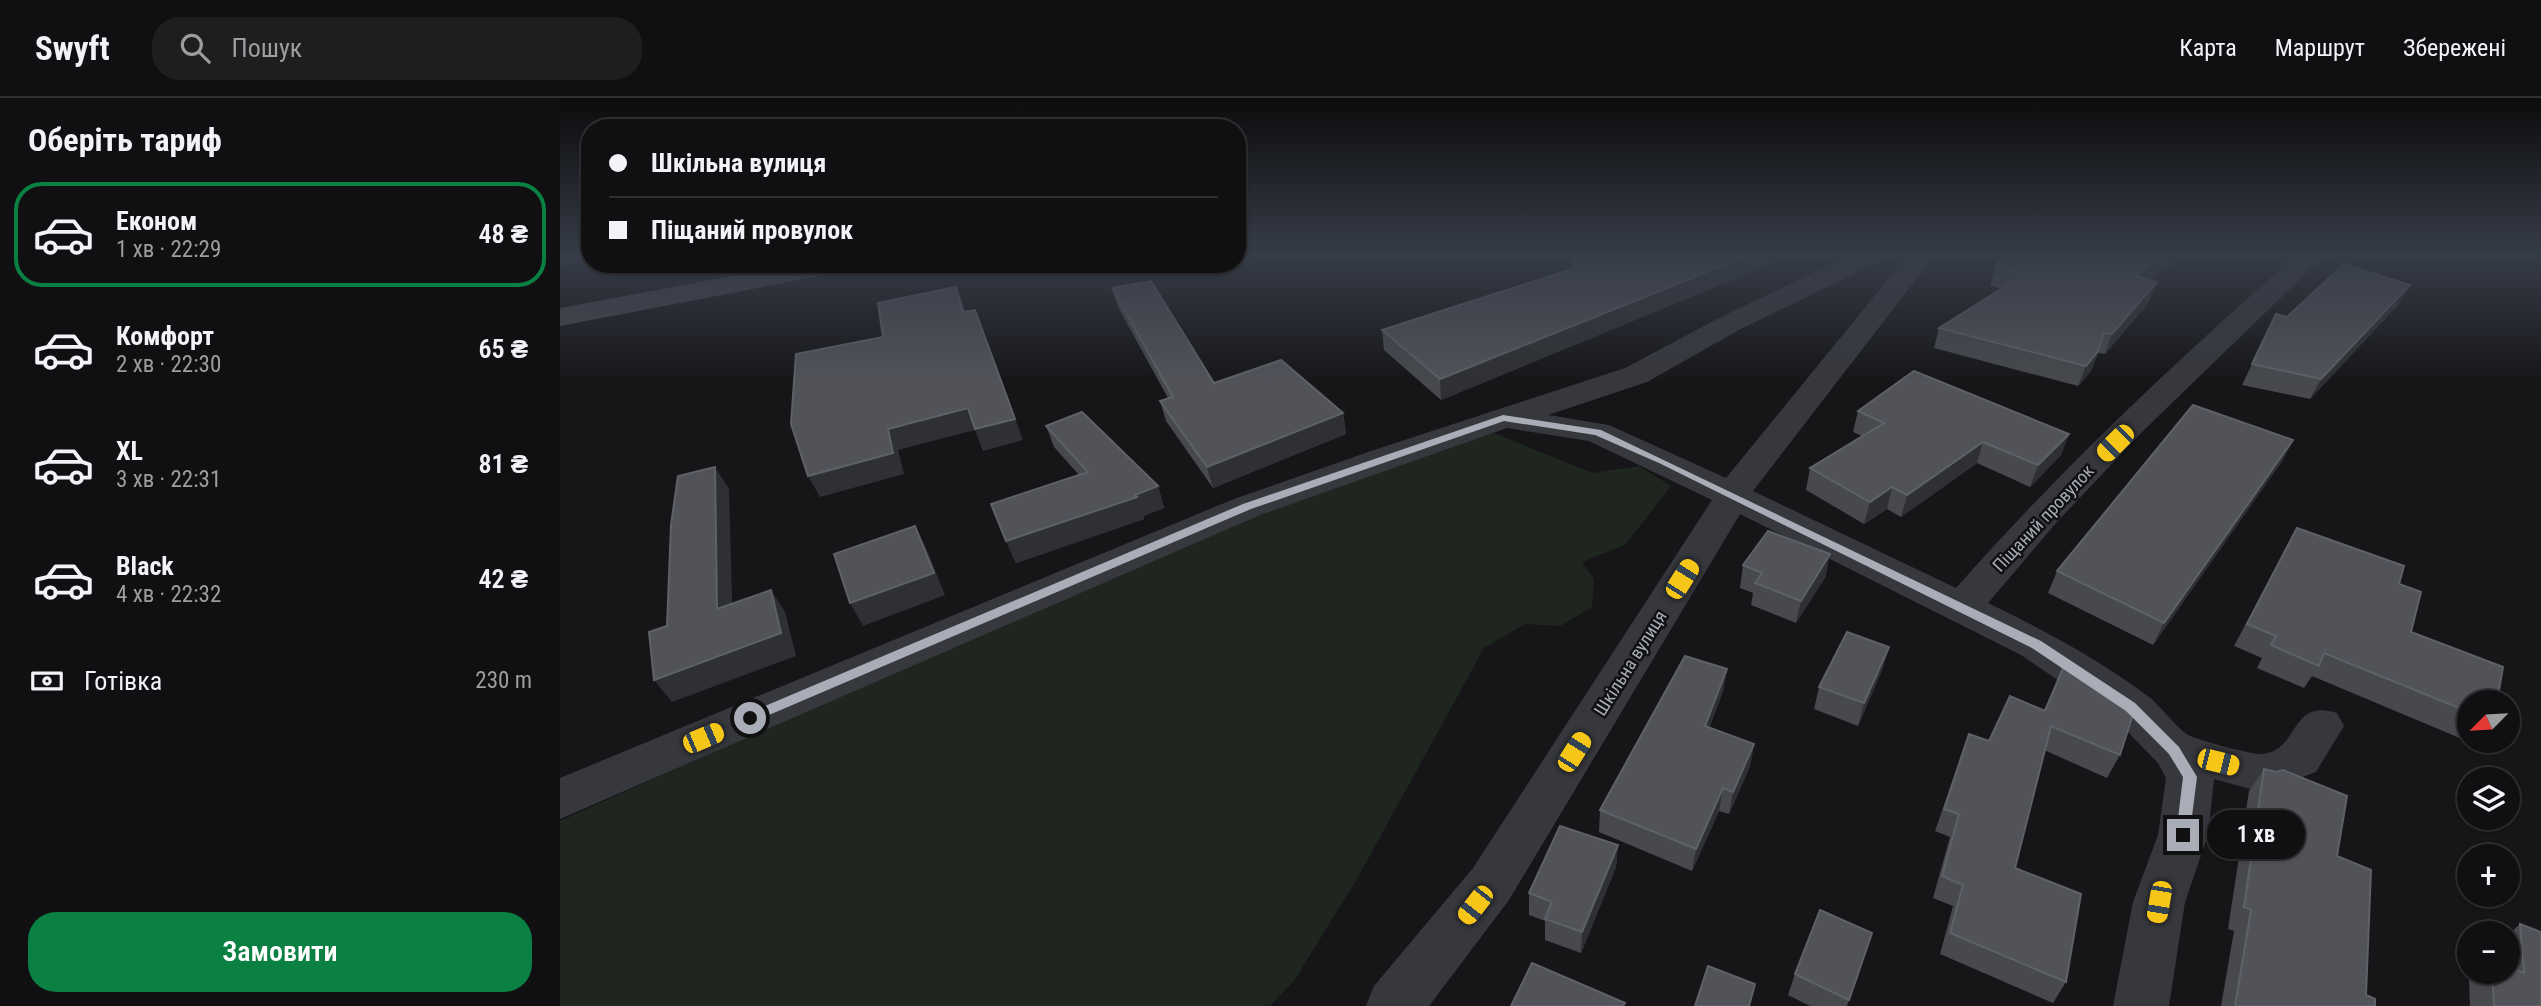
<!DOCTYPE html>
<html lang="uk">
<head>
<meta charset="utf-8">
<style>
	body { margin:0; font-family:"Roboto Condensed",sans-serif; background:#1e1e20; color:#f1f3f6; height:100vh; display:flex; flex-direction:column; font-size:26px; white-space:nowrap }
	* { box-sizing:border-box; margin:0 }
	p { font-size:23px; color:#9c9d9f }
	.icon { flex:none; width:38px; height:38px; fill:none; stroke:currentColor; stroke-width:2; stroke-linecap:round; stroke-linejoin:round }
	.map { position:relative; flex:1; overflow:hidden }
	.panel { display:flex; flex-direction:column; background:#101012; width:560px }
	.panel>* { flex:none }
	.guide { position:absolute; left:21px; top:21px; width:665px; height:154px; border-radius:28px; box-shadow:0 2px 5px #0004,0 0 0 2px #303032; display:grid; align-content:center; height:154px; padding:0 28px; background:#101012 }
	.needle { width:46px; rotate:246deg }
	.fabs { position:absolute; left:1897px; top:592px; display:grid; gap:14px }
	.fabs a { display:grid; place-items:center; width:63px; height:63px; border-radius:50%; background:#101012; box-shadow:0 2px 5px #0004,0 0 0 2px #303032; font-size:35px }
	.end { position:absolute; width:32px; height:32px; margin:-16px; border:9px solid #a8adb8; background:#111; box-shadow:0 0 0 4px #111 }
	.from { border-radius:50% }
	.bubble { position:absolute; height:49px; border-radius:24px; background:#101012; box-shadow:0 2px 5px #0004,0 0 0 2px #303032; font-size:23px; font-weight:600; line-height:49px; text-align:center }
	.car { position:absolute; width:21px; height:42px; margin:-21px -10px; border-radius:9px; box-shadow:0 0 5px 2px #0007; background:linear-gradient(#f5c518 24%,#345 0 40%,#f5c518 0 76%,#345 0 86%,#f5c518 0) }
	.guide b { display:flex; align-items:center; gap:24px; height:66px; font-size:26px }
	.guide b+b { border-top:2px solid #303032 }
	.guide i { width:18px; height:18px; background:#f1f3f6 }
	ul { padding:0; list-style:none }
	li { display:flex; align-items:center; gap:21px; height:105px; margin:0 14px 10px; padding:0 14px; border:4px solid transparent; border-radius:28px }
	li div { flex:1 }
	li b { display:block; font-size:26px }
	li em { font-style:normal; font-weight:600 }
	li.on { border-color:#0b8043 }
	li>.icon { width:63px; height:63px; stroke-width:1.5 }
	h2 { padding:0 28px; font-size:32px; line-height:84px }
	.pay { display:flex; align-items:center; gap:18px; height:77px; padding:0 28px; font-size:26px }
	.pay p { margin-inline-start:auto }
	.action { display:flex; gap:14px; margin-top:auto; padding:14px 28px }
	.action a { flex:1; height:80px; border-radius:28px; background:#0b8043; color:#fff; font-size:28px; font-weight:600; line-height:80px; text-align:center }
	header { display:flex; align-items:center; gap:42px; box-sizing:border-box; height:98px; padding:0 35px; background:#101012; border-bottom:2px solid #303032 }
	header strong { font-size:33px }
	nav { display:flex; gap:38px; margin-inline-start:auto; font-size:24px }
	.search { width:490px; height:63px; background:#1e1e20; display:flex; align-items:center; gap:18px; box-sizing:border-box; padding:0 24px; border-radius:28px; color:#9c9d9f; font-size:26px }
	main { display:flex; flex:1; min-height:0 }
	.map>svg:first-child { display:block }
	.green { fill:#1e261f }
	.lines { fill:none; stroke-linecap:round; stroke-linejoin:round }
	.minor { fill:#37383d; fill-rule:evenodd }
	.secondary { fill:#45474d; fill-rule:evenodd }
	.wall { fill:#47494d }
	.shaded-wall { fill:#2f3033 }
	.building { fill:#525359; stroke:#5f6168; stroke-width:2 }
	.route { fill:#a8adb8 }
	.labels { text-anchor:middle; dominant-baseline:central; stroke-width:5; stroke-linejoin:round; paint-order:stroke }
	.street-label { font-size:18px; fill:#a8adb8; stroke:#111113 }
</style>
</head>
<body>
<header>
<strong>Swyft</strong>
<div class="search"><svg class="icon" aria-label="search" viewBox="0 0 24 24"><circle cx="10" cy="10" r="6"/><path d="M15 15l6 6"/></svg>Пошук</div>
<nav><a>Карта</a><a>Маршрут</a><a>Збережені</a></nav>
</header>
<main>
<section class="panel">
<h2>Оберіть тариф</h2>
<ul>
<li class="on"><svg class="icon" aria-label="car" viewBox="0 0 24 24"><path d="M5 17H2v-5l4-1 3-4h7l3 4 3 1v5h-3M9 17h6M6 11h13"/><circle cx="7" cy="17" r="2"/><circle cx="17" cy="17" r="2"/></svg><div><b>Економ</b><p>1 хв · 22:29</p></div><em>48 ₴</em></li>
<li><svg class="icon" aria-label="car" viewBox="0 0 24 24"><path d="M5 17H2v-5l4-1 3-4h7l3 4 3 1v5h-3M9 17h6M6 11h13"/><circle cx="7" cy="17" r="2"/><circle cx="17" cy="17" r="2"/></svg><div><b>Комфорт</b><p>2 хв · 22:30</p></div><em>65 ₴</em></li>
<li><svg class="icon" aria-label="car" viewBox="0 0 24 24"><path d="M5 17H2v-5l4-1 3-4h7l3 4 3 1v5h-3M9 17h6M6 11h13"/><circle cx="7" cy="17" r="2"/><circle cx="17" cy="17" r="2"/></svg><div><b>XL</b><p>3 хв · 22:31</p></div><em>81 ₴</em></li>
<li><svg class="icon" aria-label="car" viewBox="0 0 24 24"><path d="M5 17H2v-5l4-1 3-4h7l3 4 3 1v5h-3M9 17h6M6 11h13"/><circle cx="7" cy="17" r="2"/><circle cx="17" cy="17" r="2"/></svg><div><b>Black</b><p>4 хв · 22:32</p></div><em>42 ₴</em></li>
</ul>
<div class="pay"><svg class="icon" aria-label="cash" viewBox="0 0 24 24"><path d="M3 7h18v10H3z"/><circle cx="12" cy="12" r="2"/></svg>Готівка<p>230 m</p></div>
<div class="action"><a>Замовити</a></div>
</section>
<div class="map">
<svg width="1981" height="908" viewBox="0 0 1981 908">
	<rect width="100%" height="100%" fill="#161618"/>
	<path class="green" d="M922 330 1032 375 1079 368 1111 388 1065 447 1022 464 1034 481 1032 509 1000 528 965 526 924 550 797 781 734 883 710 908H0V723L564 469Z"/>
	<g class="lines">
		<path class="minor" d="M1288 158H1322L1318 164 1179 232 1087 284 988 317 1049 327 1166 380 1347 158H1374L1193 393 1396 490C1501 371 1616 263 1735 158H1764L1581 335 1496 425 1428 505C1482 531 1536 560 1585 596 1601 607 1612 626 1628 637 1637 642 1690 656 1700 656 1741 654 1728 600 1777 615L1784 628 1756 674 1701 694 1654 681 1648 737 1625 804 1609 908H1553L1573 804 1598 737 1606 680 1598 665 1555 621 1461 557 1180 416 949 802 869 908H806L814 888 913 770 1152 402 1029 343 947 330 700 417 0 721V680L674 401 811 353 1065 270 1159 220Z"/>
		<path class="secondary" d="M236 166H293L289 172 280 174 0 228V210Z"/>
	</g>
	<g class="wall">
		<path d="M1009 158H1230L881 302 824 252 822 232 1013 170Z"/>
		<path d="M1441 158H1623L1590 182 1589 204 1545 256 1538 255 1531 273 1518 288 1374 250 1379 230 1442 191 1430 188 1435 169 1443 158Z"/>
		<path d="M552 190 654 285 783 315 786 336 653 390 606 323 600 303 608 300 558 209Z"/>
		<path d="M1839 206 1750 301 1682 287 1716 216 1727 219Z"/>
		<path d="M1298 313 1509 336 1501 357 1470 389 1417 365 1341 419 1327 411 1304 426 1246 392 1250 370 1302 338 1293 334Z"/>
		<path d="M486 328 598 388 604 410 583 418 584 421 456 465 446 443 519 377 494 349Z"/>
		<path d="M1733 342 1722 363 1593 547 1488 495 1497 473Z"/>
		<path d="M1737 430 1839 486 1851 534 1909 604V642H1917L1914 646 1752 578 1744 590 1697 570 1702 560 1674 548 1725 452Z"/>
		<path d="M1183 467 1266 478 1236 525 1191 507 1193 495 1180 490Z"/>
		<path d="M1329 549 1322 572 1298 628 1254 611 1259 589Z"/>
		<path d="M1503 570 1560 657 1547 680 1484 652 1455 770 1506 884 1493 905 1380 856 1393 808 1373 800 1390 739 1375 733 1409 636 1429 643 1484 612Z"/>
		<path d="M1167 571 1163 593 1149 630 1194 646 1190 668 1169 716 1159 713 1132 773 1039 734 1040 712Z"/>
		<path d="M1704 671 1777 758 1806 897 1815 908H1661L1674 833 1668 831 1689 693Z"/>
		<path d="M1058 747 1056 769 1021 855 985 842V823L969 817V795Z"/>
		<path d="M1960 826 1981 908H1910L1909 882 1919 873H1948V837Z"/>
		<path d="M1312 835 1287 908H1250L1228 897 1235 876Z"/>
	</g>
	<g class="shaded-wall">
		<path d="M0 158H30V163L0 169Z"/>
		<path d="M1187 158H1230L881 302 880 281Z"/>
		<path d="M1605 158H1623L1569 197 1576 178Z"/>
		<path d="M1597 184 1589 204 1545 256 1552 236Z"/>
		<path d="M1850 187 1839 206 1750 301 1761 281Z"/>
		<path d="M396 189 404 208 411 234 403 214Z"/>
		<path d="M415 212 463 342 423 353 415 332 338 352 344 376 260 399 248 378 328 331 408 310Z"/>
		<path d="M1538 253 1531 273 1518 288 1526 268Z"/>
		<path d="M783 315 786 336 653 390 647 369Z"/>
		<path d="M1509 336 1501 357 1470 389 1478 367Z"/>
		<path d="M1733 342 1722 363 1593 547 1604 525Z"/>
		<path d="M1423 344 1417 365 1341 419 1347 397Z"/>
		<path d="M155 369 169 391 173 533 157 511Z"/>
		<path d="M598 388 604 410 583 418 584 421 456 465 446 443Z"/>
		<path d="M1332 389 1327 411 1304 426 1310 404Z"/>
		<path d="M355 428 366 450 385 497 303 528 290 505Z"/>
		<path d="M1270 456 1266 478 1236 525 1241 503Z"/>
		<path d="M211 492 225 514 236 558 112 604 94 582Z"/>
		<path d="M1329 549 1322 572 1298 628 1304 605Z"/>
		<path d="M1167 571 1163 593 1141 650 1145 628Z"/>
		<path d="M1194 646 1190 668 1169 716 1173 694Z"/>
		<path d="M1163 690 1159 713 1132 773 1136 751Z"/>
		<path d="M1058 747 1056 769 1021 855 1022 834Z"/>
	</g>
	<g class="building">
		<path d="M1015 158H1187L880 281 822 232 1018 169Z"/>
		<path d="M1443 158H1605L1576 178 1597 184 1552 236 1544 235 1538 253 1526 268 1379 230 1465 176 1435 169Z"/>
		<path d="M1784 166 1850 187 1761 281 1692 266 1716 216 1727 219Z"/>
		<path d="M591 183 654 285 721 262 783 315 647 369 600 303 613 299 552 190Z"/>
		<path d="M396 189 403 214 415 212 455 321 415 331 408 310 328 331 333 355 248 378 231 326 236 256 323 239 318 205Z"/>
		<path d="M1354 273 1509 336 1478 367 1423 344 1347 397 1332 389 1310 404 1250 370 1324 325 1298 313Z"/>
		<path d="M1633 307 1733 342 1604 525 1497 473Z"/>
		<path d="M522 314 598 388 575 397 577 399 446 443 431 406 528 374 486 328Z"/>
		<path d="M155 369 157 511 211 492 221 535 94 582 89 534 107 528 111 427 118 378Z"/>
		<path d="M355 428 374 475 290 505 274 456Z"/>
		<path d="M1737 430 1844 468 1839 486 1861 494 1851 534 1943 569 1937 604H1909V614L1764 555 1759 568 1711 547 1716 538 1687 526Z"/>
		<path d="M1208 433 1270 456 1241 503 1195 485 1202 475 1183 467Z"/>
		<path d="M1287 534 1329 549 1304 605 1259 589Z"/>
		<path d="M1125 558 1167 571 1145 628 1194 646 1173 694 1163 690 1136 751 1040 712Z"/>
		<path d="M1503 570 1540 584 1575 610 1560 657 1491 628 1455 770 1521 796 1506 884 1390 835 1403 787 1382 778 1399 716 1384 711 1409 636 1429 643 1450 598 1485 613Z"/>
		<path d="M1704 671 1716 674 1723 672 1787 698 1777 758 1811 772 1806 897 1815 901V908H1675L1691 812 1684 809Z"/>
		<path d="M1000 728 1058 747 1022 834 985 821 992 804 969 795Z"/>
		<path d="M1260 812 1312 835 1289 902 1235 876Z"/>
		<path d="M1960 826 1981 834V908H1934L1932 873H1948V868L1964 875Z"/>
		<path d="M972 865 1065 905 1063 908H951Z"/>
		<path d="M1148 868 1195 886 1189 908H1135Z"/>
	</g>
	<linearGradient id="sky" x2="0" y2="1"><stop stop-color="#0c0c0d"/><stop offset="0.55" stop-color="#363c48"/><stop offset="1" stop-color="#363c48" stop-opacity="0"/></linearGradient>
	<rect width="1981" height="285" fill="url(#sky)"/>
	<path class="route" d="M943 317 1041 332 1481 543 1575 605 1619 649 1637 679 1629 742 1623 743 1616 737 1623 679 1609 656 1566 613 1472 550 1099 365 1035 337 944 323 691 411 195 623 190 625 184 620 186 616 683 406Z"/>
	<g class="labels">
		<g class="street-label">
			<text transform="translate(1483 420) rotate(-47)">Піщаний провулок</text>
			<text transform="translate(1070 565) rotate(-58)">Шкільна вулиця</text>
		</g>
	</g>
</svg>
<div class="fabs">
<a><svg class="needle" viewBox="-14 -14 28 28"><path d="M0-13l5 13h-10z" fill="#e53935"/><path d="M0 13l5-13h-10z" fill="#9c9d9f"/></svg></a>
<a><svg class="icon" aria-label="layers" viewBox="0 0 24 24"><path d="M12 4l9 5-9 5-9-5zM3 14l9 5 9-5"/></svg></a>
<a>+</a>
<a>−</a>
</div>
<i class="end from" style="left:190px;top:620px"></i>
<i class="end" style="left:1623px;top:737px"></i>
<div class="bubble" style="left:1647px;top:712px;width:98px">1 хв</div>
<i class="car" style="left:1555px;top:345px;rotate:225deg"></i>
<i class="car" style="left:1122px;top:481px;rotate:32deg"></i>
<i class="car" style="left:143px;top:640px;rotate:67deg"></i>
<i class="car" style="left:1014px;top:654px;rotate:32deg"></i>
<i class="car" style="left:1658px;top:664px;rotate:104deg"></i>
<i class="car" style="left:1599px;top:804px;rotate:190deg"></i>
<i class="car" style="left:915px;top:807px;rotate:218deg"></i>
<div class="guide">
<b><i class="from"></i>Шкільна вулиця</b>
<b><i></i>Піщаний провулок</b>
</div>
</div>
</main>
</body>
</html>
